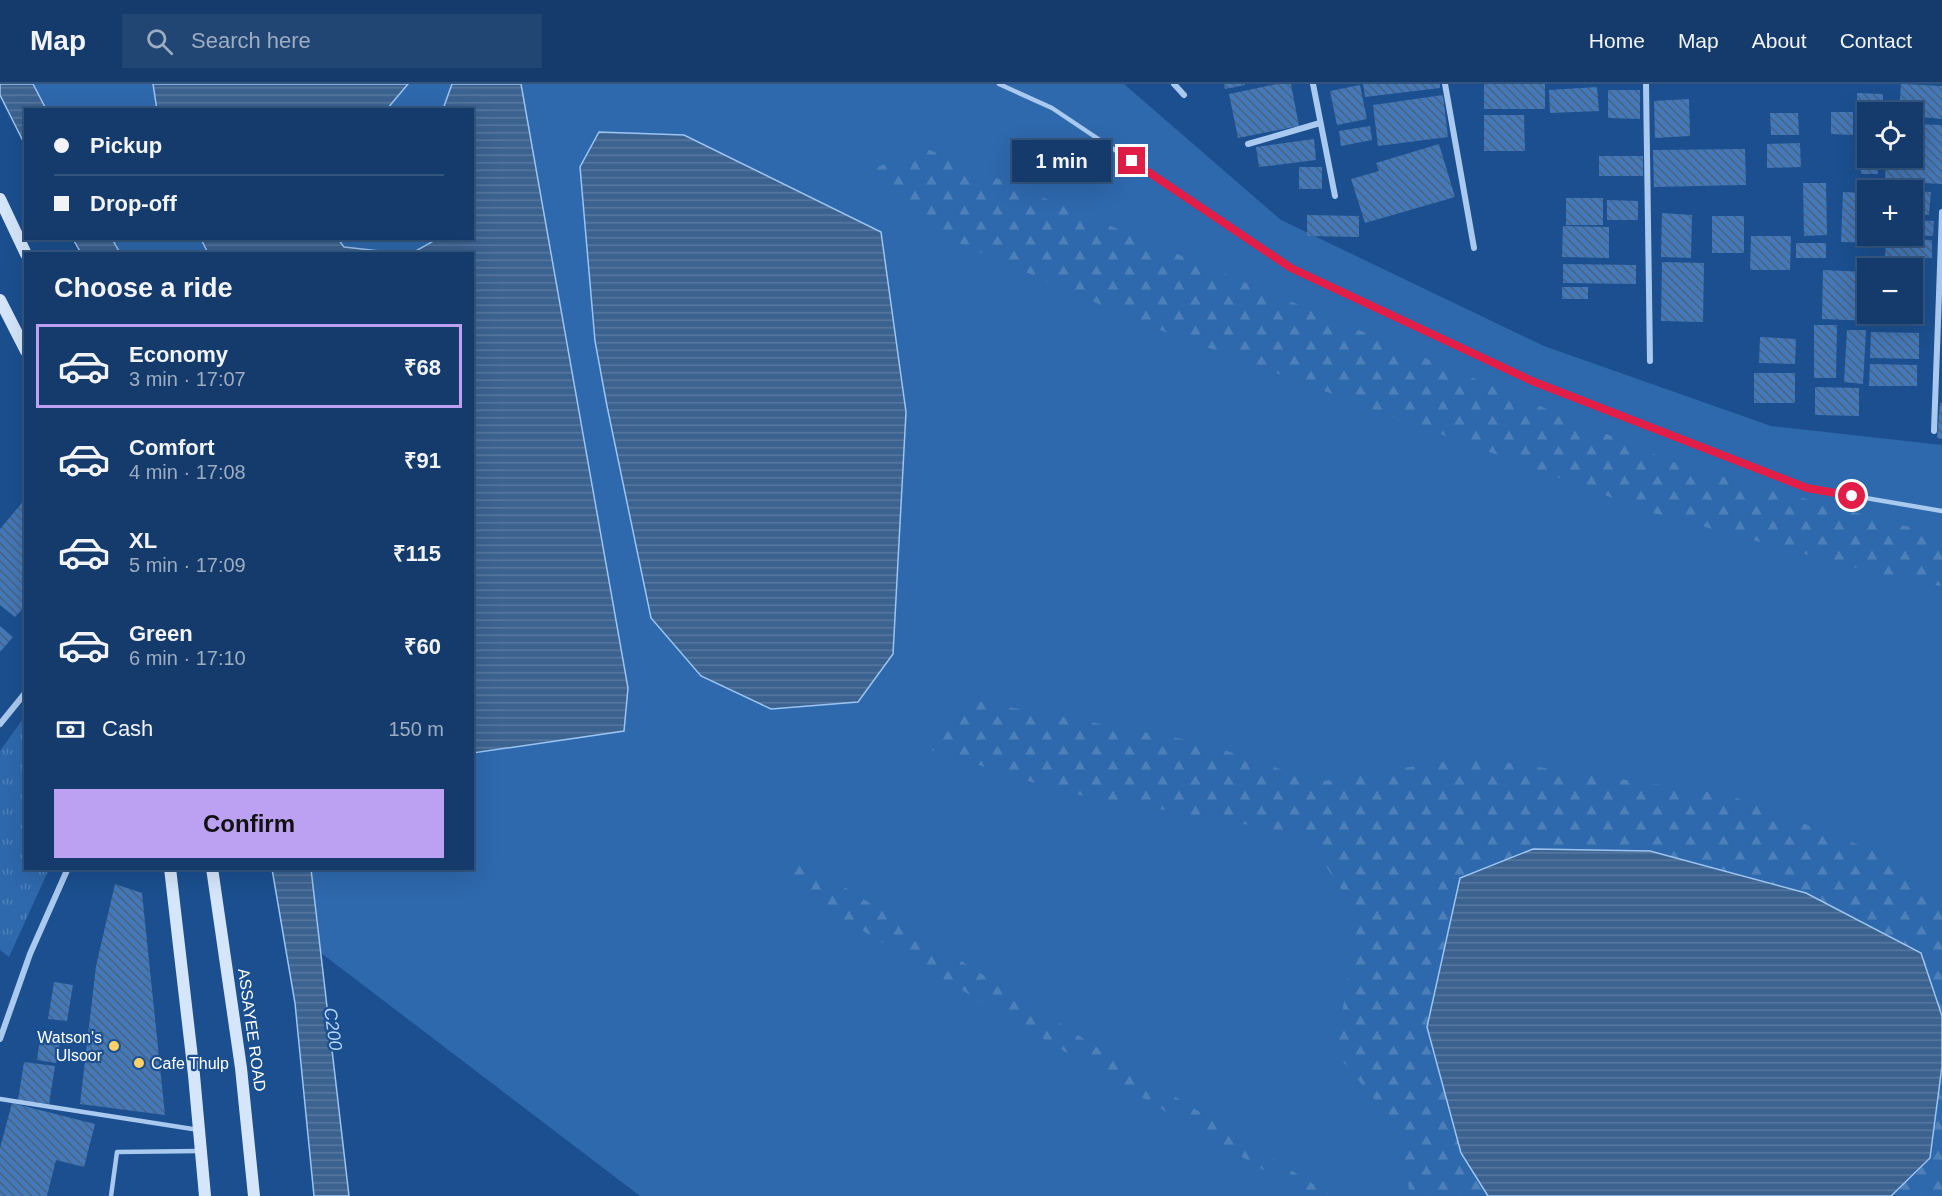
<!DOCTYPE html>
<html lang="en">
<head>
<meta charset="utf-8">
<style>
	body { margin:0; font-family:Arial,sans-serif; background:#214673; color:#f1f3f6; height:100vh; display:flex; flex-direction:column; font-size:22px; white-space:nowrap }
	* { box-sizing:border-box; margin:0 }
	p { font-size:20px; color:#9dadc1 }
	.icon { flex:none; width:33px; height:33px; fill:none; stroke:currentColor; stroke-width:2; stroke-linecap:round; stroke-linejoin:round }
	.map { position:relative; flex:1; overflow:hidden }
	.drawer { position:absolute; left:24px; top:168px; width:450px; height:618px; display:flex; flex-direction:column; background:#143b6b; border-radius:0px; box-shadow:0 6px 24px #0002,0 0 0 2px #33557e }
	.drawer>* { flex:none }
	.top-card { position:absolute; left:24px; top:24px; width:450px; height:132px; border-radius:0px; box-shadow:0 6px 24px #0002,0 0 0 2px #33557e; display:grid; align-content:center; height:132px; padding:0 30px; background:#143b6b }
	.controls { position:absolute; left:1857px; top:18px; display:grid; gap:12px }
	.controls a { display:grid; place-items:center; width:66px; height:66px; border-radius:0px; background:#143b6b; box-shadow:0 6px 24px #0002,0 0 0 2px #33557e; font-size:30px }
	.end { position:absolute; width:27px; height:27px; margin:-14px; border:8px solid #e11d48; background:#fff; box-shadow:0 0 0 3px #fff }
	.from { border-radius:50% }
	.bubble { position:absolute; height:42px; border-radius:0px; background:#143b6b; box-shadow:0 6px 24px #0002,0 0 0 2px #33557e; font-size:20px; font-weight:600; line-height:42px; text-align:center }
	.top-card b { display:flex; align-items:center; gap:21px; height:57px; font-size:22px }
	.top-card b+b { border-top:2px solid #33557e }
	.top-card i { width:15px; height:15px; background:#f1f3f6 }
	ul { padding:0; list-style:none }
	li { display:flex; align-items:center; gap:18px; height:84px; margin:0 12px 9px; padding:0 18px; border:3px solid transparent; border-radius:0px }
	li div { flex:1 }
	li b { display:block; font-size:22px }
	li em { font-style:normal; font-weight:600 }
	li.selected { border-color:#bca0f2 }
	li>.icon { width:54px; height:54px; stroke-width:1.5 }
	h2 { padding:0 30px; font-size:27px; line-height:72px }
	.pay { display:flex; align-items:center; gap:15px; height:66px; padding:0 30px; font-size:22px }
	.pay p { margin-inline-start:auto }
	.primary-button { display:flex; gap:12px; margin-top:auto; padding:12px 30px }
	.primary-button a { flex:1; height:69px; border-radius:0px; background:#bca0f2; color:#111; font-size:24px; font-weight:600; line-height:69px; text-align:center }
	header { display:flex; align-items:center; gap:36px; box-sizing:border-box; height:84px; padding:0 30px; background:#143b6b; border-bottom:2px solid #33557e }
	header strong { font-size:28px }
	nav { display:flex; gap:33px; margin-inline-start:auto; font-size:21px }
	.search { width:420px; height:54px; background:#214673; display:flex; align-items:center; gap:15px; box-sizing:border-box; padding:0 21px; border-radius:0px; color:#9dadc1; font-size:22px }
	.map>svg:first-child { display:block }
	.green { fill:#2e69ad }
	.forest { fill:url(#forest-firs) }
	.park { fill:url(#park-tufts) }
	.water { fill:url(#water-rules); stroke:#9cc4f0; stroke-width:1.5 }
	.building { fill:url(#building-back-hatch) }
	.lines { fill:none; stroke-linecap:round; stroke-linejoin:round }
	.service { stroke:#a9c9ee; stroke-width:4.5 }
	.minor { stroke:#a9c9ee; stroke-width:6 }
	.secondary { stroke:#d6e6fa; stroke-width:12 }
	.route { stroke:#e11d48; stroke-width:8 }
	.poi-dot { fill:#ffd166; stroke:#1b4f8f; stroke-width:2 }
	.labels { text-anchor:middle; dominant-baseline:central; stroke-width:4.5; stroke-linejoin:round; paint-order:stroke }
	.street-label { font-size:16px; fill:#fff; stroke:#1b4f8f }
	.poi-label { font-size:16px; fill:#fff; stroke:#1b4f8f; text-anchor:end }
	.water-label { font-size:18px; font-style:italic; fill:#b5d3f5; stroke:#1b4f8f }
</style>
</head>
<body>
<header>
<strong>Map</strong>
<div class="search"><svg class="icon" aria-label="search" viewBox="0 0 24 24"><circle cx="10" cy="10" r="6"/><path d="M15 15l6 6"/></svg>Search here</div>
<nav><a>Home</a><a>Map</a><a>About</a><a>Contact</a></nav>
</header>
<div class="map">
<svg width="1942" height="1112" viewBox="0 0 1942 1112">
	<defs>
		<pattern id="forest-firs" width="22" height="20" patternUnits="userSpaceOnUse" patternTransform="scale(1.5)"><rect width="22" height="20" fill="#2e69ad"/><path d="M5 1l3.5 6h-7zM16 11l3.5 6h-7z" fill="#4d80b9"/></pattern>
		<pattern id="park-tufts" width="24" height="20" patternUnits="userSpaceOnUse" patternTransform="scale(1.5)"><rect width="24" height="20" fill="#2e69ad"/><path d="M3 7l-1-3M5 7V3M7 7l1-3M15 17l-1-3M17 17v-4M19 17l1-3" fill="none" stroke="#4d80b9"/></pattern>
		<pattern id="water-rules" width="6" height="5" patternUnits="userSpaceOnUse" patternTransform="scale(1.5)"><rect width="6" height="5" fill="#3c6290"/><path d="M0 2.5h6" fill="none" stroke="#597aa1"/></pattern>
		<pattern id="building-back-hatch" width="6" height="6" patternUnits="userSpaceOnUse" patternTransform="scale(1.5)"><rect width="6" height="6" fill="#4478b7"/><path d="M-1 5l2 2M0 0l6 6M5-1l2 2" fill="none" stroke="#486282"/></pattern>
	</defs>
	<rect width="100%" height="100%" fill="#1b4f8f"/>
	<path class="green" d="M33 0H1124L1281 136 1544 262 1771 342 1942 361V1112H640L321 869 311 785 472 784V170H120L112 155 472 154V26L46 25Z"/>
	<g class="forest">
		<path d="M927 65 1678 380 1900 441 1942 448V502L1905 497 1653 429 1147 241 952 156 872 85Z"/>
		<path d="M960 614 1203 659 1318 698 1470 673 1729 711 1890 773 1942 825V1112H1410L1400 1046 1335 968 1359 833 1306 751 1063 708 932 666Z"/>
		<path d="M800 775 1332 1112H1307L791 804 776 780Z"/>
	</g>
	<path class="park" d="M25 632 26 784 49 785 9 873 0 866V667Z"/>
	<g class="water">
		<path d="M0 0H33L46 25 26 26 25 61 0 11Z"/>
		<path d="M153 0H408L387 25 157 26Z"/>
		<path d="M452 0H521L628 604 624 647 473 669 472 170 412 169 437 155 472 154V26L443 25Z"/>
		<path d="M599 48 684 51 881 148 906 328 893 570 858 618 771 625 701 592 651 534 607 322 595 257 580 83Z"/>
		<path d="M73 155H112L120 169H81Z"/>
		<path d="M201 155H338L344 163 398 169H208Z"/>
		<path d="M1533 765 1650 767 1806 809 1921 869 1942 932V982L1930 1074 1891 1112H1488L1461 1069 1427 943 1460 794Z"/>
		<path d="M272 785H311L349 1112H314L295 919Z"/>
	</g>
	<g class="building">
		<path d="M1224 0H1245V1L1225 5Z"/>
		<path d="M1277 0H1291L1299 42 1238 54 1229 10Z"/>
		<path d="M1363 0H1440V4L1365 13Z"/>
		<rect x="1484" y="0" width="61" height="25"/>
		<path d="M1901 0 1942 2V35L1912 32V28H1899Z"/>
		<path d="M1360 1 1367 35 1337 41 1330 7Z"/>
		<path d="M1597 3 1599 27 1550 29 1549 6Z"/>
		<path d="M1608 6H1640V35L1608 34Z"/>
		<path d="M1857 9 1883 10V28L1857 29Z"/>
		<path d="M1443 11 1448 53 1378 62 1373 21Z"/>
		<path d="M1689 15 1690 52 1655 54 1654 17Z"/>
		<path d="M1831 28H1853V51L1831 50Z"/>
		<path d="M1770 29H1798L1799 51H1771Z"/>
		<path d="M1484 31H1524L1525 67H1484Z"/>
		<path d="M1861 34H1868V74H1878V90H1861Z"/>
		<path d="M1912 40 1942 41V100L1885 97 1886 74H1912Z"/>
		<path d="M1370 42 1372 56 1341 62 1339 47Z"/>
		<path d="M1314 55 1316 76 1259 83 1256 63Z"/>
		<path d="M1800 59 1801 83 1767 84V60Z"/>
		<path d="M1439 60 1455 113 1365 139 1351 95 1379 87 1376 79Z"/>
		<path d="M1745 65 1746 101 1654 103 1653 66Z"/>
		<rect x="1599" y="72" width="44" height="20"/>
		<rect x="1299" y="83" width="23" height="22"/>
		<path d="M1803 99H1826L1827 151 1804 152Z"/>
		<path d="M1912 107 1931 108 1929 131 1912 129Z"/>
		<path d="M1843 108 1868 109V152H1883L1882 159 1841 158Z"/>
		<rect x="1566" y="114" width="37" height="27"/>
		<path d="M1607 116 1638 117V136H1607Z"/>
		<path d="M1662 129 1692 131 1691 174 1661 173Z"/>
		<path d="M1307 131 1359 132V153L1307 152Z"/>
		<rect x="1712" y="132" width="32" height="37"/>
		<path d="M1912 136 1934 137 1933 152 1912 151Z"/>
		<path d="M1563 142 1609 143V174L1562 173Z"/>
		<path d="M1751 152H1791L1790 186H1750Z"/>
		<path d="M1886 155 1932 156V174L1885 173Z"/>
		<rect x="1796" y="159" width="30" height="15"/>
		<path d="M1662 178 1704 179 1703 238 1661 237Z"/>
		<path d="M1876 178 1924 180 1922 239 1822 235 1823 186 1868 188V230H1912V184H1876Z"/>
		<path d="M1563 180 1636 181V200L1563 199Z"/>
		<rect x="1562" y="203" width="26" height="12"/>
		<path d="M1814 241H1837L1836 294H1814Z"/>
		<path d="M1847 246H1866L1863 300 1844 298Z"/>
		<path d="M1871 248 1919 249V275L1870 274Z"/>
		<path d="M1760 253 1796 255 1795 280 1759 279Z"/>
		<path d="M1870 280 1917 281V302H1869Z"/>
		<rect x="1754" y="289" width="41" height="30"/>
		<path d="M1815 303 1859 304V332L1815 331Z"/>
		<path d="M1940 319H1942V355L1937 354Z"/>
		<path d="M26 414V521L15 533 0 521V445Z"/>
		<path d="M0 542 13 553 0 568Z"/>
		<path d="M115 800 142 809 165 1031 80 1020 96 882Z"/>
		<path d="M54 898 73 901 67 937 48 935Z"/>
		<path d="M40 955 60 958 56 979 37 976Z"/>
		<path d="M24 978 55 982 49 1020 18 1016Z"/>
		<path d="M12 1019 95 1040 84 1083 56 1076 47 1112H0V1064Z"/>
	</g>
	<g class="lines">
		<g class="service">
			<path d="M999 0 1052 24 1291 184 1532 297 1807 404 1942 427"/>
			<path d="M0 1015 199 1046"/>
			<path d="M111 1112 117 1068 199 1067"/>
		</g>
		<g class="minor">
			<path d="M1174 0 1184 11"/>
			<path d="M1313 0 1335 112"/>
			<path d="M1445 0 1474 164"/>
			<path d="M1646 0 1650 277"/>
			<path d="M1248 60 1320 39"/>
			<path d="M1934 347 1942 128"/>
			<path d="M0 640 26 608"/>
			<path d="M0 955 30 870 68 784"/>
		</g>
		<g class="secondary">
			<path d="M0 115 26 170"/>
			<path d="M0 216 26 267"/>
			<path d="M170 784 194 991 205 1112"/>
			<path d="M212 784 241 984 254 1112"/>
		</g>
	</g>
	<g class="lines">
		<path class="route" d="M1132 77 1291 184 1532 297 1807 404 1852 412"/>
	</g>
	<g class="poi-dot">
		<circle cx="114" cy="962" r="6"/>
		<circle cx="139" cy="979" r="6"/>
	</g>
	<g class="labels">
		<g class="street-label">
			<text transform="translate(252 946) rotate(82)">ASSAYEE ROAD</text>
		</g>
		<g class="poi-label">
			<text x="102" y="953">Watson's<tspan x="102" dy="18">Ulsoor</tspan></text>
			<text x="151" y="979" text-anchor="start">Cafe Thulp</text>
		</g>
		<g class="water-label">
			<text transform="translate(333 945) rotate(82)">C200</text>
		</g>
	</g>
</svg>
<div class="controls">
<a><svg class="icon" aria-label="locate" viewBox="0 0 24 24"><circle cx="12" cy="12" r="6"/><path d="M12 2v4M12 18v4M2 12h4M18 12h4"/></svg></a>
<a>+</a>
<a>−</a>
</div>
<i class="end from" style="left:1852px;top:412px"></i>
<i class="end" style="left:1132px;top:77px"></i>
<div class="bubble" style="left:1012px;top:56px;width:99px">1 min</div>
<div class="top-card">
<b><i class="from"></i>Pickup</b>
<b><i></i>Drop-off</b>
</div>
<section class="drawer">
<h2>Choose a ride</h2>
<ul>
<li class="selected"><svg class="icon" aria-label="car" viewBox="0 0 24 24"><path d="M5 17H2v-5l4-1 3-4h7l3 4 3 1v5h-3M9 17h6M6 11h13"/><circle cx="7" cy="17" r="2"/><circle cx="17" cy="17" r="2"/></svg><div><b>Economy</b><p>3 min · 17:07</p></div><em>₹68</em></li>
<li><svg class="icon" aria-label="car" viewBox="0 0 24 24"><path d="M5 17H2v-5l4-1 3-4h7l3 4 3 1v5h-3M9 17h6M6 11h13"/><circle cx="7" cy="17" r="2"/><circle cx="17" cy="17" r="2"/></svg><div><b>Comfort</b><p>4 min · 17:08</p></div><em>₹91</em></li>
<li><svg class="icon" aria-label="car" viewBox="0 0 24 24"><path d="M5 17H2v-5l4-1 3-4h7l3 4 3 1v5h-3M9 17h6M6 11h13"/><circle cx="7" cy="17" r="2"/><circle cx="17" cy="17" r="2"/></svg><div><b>XL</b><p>5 min · 17:09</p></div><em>₹115</em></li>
<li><svg class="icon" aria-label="car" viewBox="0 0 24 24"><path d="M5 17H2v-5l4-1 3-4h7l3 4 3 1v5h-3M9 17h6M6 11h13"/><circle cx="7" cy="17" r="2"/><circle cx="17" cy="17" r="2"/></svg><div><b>Green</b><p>6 min · 17:10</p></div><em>₹60</em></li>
</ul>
<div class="pay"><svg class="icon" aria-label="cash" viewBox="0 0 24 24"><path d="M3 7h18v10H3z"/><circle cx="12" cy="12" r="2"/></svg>Cash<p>150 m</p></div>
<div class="primary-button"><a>Confirm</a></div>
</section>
</div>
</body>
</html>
